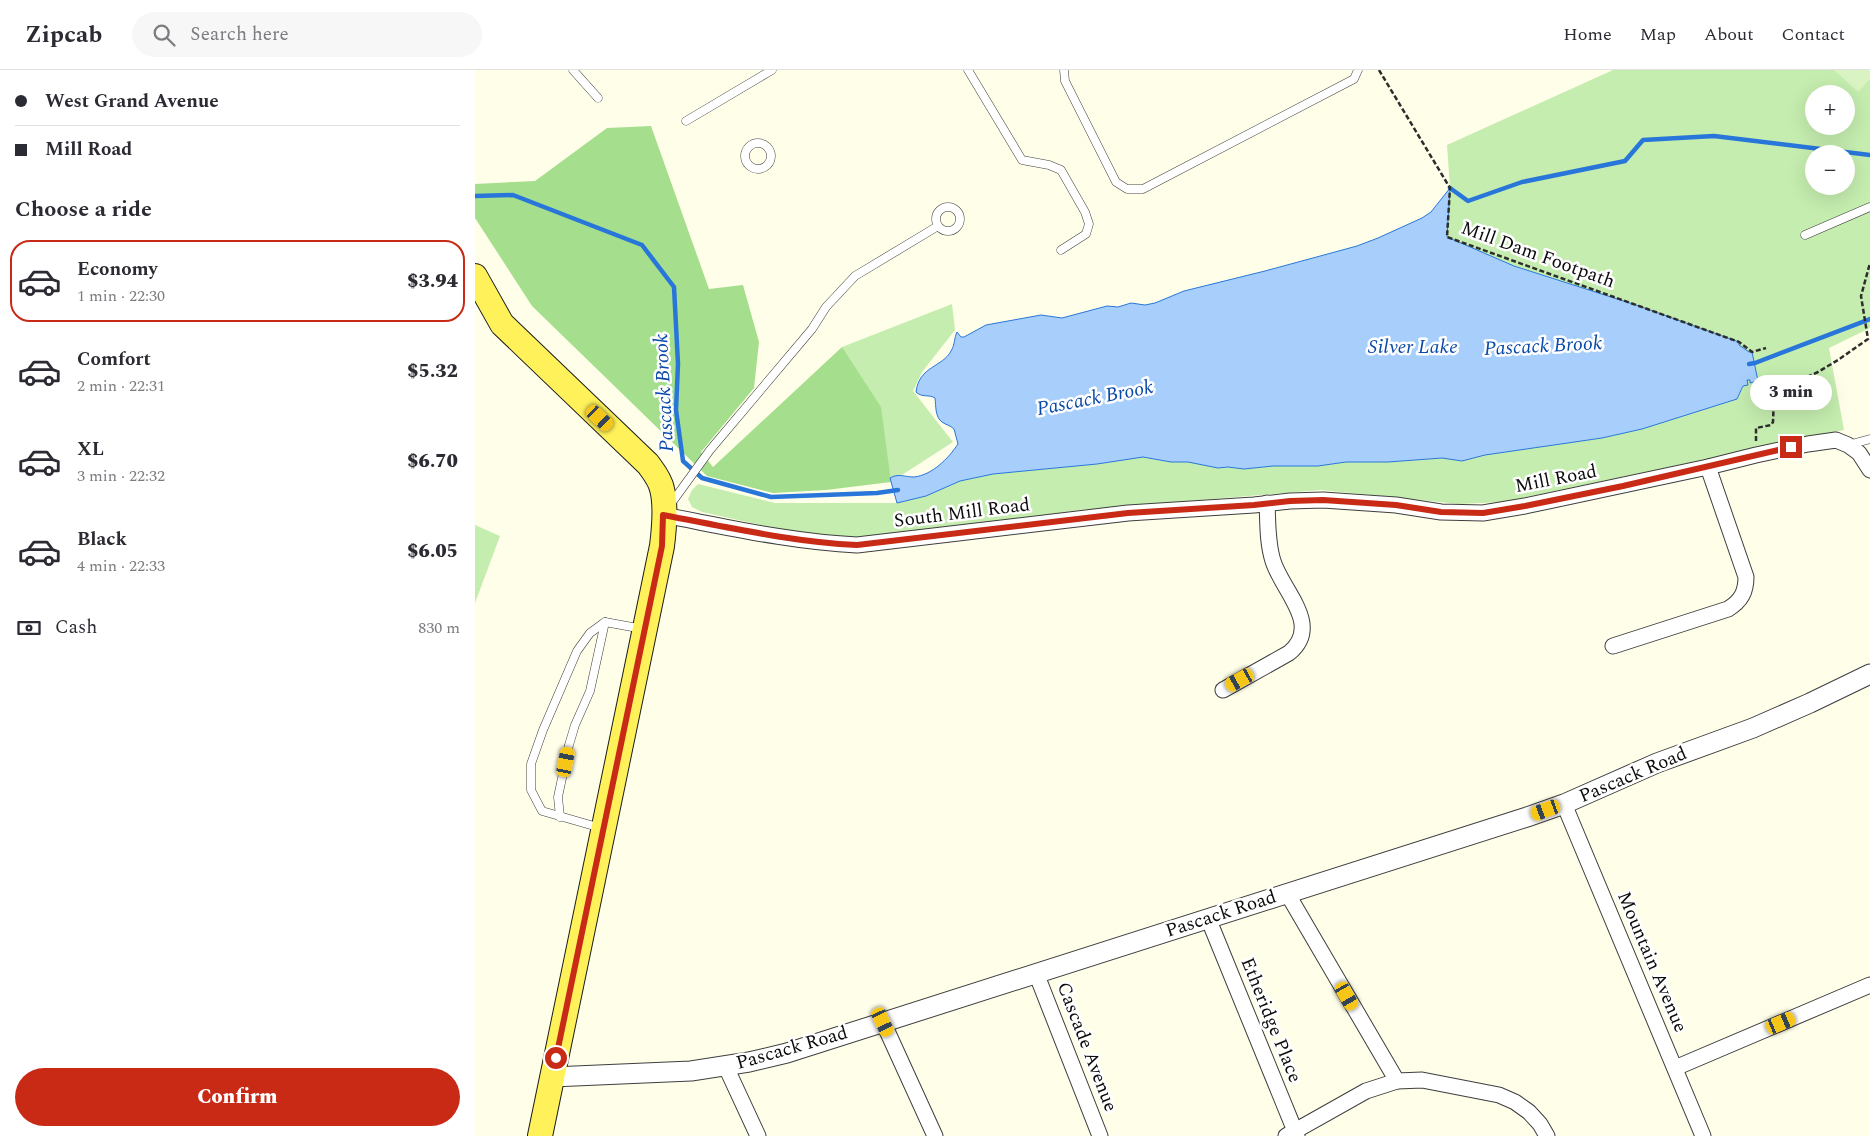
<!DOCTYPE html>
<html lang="en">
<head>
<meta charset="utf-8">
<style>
	body { margin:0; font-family:Spectral,serif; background:#f7f7f7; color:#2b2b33; height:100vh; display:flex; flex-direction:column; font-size:19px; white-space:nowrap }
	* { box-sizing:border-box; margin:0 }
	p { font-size:16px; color:#7c7c81 }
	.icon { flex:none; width:28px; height:28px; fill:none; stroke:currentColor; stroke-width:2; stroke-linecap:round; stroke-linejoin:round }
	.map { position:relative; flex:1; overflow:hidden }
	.side { display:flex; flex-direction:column; background:#fff; width:475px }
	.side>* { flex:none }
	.hud { display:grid; align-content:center; height:110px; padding:0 15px; background:#fff }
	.buttons { position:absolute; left:1330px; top:15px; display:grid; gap:10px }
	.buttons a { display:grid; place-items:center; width:50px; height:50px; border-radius:50%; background:#fff; box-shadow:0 5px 20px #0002; font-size:25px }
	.end { position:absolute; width:22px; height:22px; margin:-11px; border:6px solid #c82a16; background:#fff; box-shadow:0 0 0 2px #fff }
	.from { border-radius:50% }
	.bubble { position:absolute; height:35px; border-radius:18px; background:#fff; box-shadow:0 5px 20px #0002; font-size:16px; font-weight:800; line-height:35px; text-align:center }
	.car { position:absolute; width:15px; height:30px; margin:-15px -8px; border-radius:6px; box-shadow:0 0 4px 1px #0007; background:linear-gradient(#f5c518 24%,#345 0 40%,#f5c518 0 76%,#345 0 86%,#f5c518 0) }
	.hud b { display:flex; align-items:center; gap:18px; height:48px; font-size:19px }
	.hud b+b { border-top:1px solid #e1e1e2 }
	.hud i { width:12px; height:12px; background:#2b2b33 }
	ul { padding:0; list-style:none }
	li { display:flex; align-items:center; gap:15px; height:82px; margin:0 10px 8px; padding:0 5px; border:2px solid transparent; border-radius:20px }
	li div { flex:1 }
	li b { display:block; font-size:19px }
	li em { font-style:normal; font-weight:800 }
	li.selected { border-color:#c82a16 }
	li>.icon { width:45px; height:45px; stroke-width:1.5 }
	h2 { padding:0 15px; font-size:22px; line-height:60px }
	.pay { display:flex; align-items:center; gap:12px; height:55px; padding:0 15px; font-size:19px }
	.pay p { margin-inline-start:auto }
	.cta { display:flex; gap:10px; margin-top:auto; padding:10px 15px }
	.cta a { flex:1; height:58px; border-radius:30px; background:#c82a16; color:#fff; font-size:20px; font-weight:800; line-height:58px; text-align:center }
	header { display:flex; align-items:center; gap:30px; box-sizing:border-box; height:70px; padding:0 25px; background:#fff; border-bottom:1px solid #e1e1e2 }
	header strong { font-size:24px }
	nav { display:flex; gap:28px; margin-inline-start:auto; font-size:18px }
	.search { width:350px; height:45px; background:#f7f7f7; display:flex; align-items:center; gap:12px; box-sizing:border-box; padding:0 18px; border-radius:28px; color:#7c7c81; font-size:19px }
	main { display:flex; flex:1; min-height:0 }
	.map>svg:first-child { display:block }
	.green { fill:#c5edaf; fill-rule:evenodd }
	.forest { fill:#a5df8d }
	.pitch { fill:#daf3c2 }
	.water { fill:#a8cffc; stroke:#2876da }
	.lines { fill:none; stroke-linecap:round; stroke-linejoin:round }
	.stream { stroke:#2876da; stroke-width:4.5 }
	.service-casing { stroke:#3e3e3e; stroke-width:9 }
	.minor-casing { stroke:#3e3e3e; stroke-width:17 }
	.tertiary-casing { stroke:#3e3e3e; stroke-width:21 }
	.primary-casing { stroke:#1c1c1c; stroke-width:26 }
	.path { stroke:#2d2d2d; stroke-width:2.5; stroke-dasharray:5 2.5; stroke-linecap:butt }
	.service { stroke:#fff; stroke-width:8 }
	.minor { stroke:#fff; stroke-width:15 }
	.tertiary { stroke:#fff; stroke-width:19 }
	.primary { stroke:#fff159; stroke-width:24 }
	.route { stroke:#c82a16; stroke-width:6 }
	.labels { text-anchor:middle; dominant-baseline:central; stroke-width:5; stroke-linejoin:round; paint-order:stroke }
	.street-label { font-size:19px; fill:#0b0b0b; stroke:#fff }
	.water-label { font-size:20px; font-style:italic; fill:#0949a8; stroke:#fff }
</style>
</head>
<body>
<header>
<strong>Zipcab</strong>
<div class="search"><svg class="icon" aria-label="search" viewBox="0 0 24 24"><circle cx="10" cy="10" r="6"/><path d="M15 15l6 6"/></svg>Search here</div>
<nav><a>Home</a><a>Map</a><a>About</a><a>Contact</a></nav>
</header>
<main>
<section class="side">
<div class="hud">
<b><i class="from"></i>West Grand Avenue</b>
<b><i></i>Mill Road</b>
</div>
<h2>Choose a ride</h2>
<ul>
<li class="selected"><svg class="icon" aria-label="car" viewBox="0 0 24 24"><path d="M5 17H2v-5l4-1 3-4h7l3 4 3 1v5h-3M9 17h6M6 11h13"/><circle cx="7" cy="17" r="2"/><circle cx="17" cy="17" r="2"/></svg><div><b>Economy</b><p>1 min · 22:30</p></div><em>$3.94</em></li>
<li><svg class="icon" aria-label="car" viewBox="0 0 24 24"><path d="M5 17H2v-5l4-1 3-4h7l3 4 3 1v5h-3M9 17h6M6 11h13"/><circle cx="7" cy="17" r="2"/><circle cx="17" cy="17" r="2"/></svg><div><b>Comfort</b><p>2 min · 22:31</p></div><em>$5.32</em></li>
<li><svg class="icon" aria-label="car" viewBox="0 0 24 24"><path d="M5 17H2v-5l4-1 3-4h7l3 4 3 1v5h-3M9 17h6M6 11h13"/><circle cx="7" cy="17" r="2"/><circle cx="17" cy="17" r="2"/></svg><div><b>XL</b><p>3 min · 22:32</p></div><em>$6.70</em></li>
<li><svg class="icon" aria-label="car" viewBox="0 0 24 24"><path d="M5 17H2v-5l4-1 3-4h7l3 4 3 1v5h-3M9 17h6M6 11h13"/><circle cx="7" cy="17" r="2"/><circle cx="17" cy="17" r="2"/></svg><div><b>Black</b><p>4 min · 22:33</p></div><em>$6.05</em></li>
</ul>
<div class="pay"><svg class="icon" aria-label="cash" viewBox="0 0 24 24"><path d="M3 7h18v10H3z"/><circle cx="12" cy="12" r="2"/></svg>Cash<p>830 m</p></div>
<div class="cta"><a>Confirm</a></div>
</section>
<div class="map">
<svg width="1395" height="1066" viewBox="0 0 1395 1066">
	<rect width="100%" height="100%" fill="#fffee9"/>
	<g class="green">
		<path d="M1138 0H1395V258L1354 278 1369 360 1028 432 984 434 846 420 606 440 395 468 336 466 227 442 217 437 213 429 217 420 223 414 300 433H422L451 426 485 411 518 404 622 394 668 387 696 392H713L743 398 753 397 769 399 798 396H843L871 392H913L967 388 987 391 1010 385 1127 368 1167 359 1262 329 1272 310H1275L1274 282 1264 275V272L1161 235 1039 196 972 167 975 118 972 75ZM1339 24H1371V56H1339ZM1339 84H1371V116H1339Z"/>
		<path d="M477 234 480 260 447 302 438 321 478 372 416 412 367 277Z"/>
		<path d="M0 455 25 466 0 533Z"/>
	</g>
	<path class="forest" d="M176 56 234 219 268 215 284 272 279 318 226 382 238 397 367 277 406 337 416 412 351 420 298 423 232 406 57 236 0 148V114L60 111 132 58Z"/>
	<path class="pitch" d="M1359 0H1395V9L1383 22Z"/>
	<path class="water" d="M975 118 972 167 1039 196 1161 235 1264 272V275L1274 282H1277L1283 311 1275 313V310H1272L1273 315 1268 316 1262 329 1167 359 1127 368 1010 385 987 391 967 388 913 392H871L843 396H798L769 399 753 397 743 398 713 392H696L668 387 622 394 518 404 485 411 451 426 422 433 415 408C423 403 430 407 439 407 457 405 473 389 483 374L479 359C475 355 471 355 467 352 460 347 461 336 460 328 454 324 447 328 441 322 444 296 468 297 476 281 480 275 479 268 482 262L486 267H489L511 255 566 245 587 248 632 236 643 237 656 233 670 235 680 233 709 221 790 201 882 176 903 168 947 148 956 142Z"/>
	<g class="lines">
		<g class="stream">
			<path d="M975 118 993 131 1047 112 1150 91 1168 70 1239 66 1395 85"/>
			<path d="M0 126 38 125 167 175 199 217 203 294 201 340 208 391 227 408 296 427 402 423 423 420"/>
			<path d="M1274 294 1280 293 1395 249"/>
		</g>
		<g class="service-casing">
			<g id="service">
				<path d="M98 0 123 28"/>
				<path d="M493 0 547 90 574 95 586 100 610 142 614 154 611 164 586 180"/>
				<path d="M589 0 590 11 641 112 652 119H668L879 9 883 0"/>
				<path d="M211 51 297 0"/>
				<circle cx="283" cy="86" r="13"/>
				<circle cx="473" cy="149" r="12"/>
				<path d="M1330 165 1395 137"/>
				<path d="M1373 375 1395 369"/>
				<path d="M195 435 235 380 337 259 351 237 380 206 463 156"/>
				<path d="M85 747 83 727 94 675 100 655 115 621 130 552"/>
				<path d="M126 758 67 741 56 720V694L68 660 102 581 115 563 130 552 168 559"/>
			</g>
		</g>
		<g class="minor-casing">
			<g id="minor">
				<path d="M188 445C252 457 317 472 382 475L653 443 779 435 815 431 848 430 921 435 966 442 1008 443 1050 436 1233 397 1281 385 1333 374 1361 370 1373 375 1384 383 1395 400"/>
				<path d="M1138 576 1253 539C1266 531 1271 522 1271 507L1233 397"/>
				<path d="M748 620 814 583C848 555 807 521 798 491 792 472 793 452 792 433"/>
				<path d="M1089 734 1228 1066"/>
				<path d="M812 823 922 1011"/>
				<path d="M733 848 822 1066"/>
				<path d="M561 903 625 1066"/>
				<path d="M408 952 460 1066"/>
				<path d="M251 997 283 1066"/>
				<path d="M1200 998 1395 915"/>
				<path d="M811 1066 891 1021 922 1011 947 1010 1024 1025 1040 1032 1054 1042 1065 1054 1072 1066"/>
			</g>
		</g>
		<g class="tertiary-casing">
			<path id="tertiary" d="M77 1007 216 1001 274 992 312 983 1052 747 1089 734 1182 693 1278 658 1335 633 1395 604"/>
		</g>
		<g class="primary-casing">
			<path id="primary" d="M0 206 27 254 173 394C178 401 185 409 187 419 191 434 189 460 187 476L65 1066"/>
		</g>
		<g class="path">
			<path d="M904 0 975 118 972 167 1264 272 1277 282 1291 278"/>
			<path d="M1281 371V358L1296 355 1298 352 1299 326 1302 320 1343 302 1363 290 1393 269 1386 226 1395 193"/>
		</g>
		<use href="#service" class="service"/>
		<use href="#minor" class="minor"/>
		<use href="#tertiary" class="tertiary"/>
		<use href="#primary" class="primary"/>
	</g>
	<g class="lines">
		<path class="route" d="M81 988 187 476 188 445C252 457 317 472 382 475L653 443 779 435 815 431 848 430 921 435 966 442 1008 443 1050 436 1148 416 1316 377"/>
	</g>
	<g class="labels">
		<g class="street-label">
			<text transform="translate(1063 185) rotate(20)">Mill Dam Footpath</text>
			<text transform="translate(1081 409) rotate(-11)">Mill Road</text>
			<text transform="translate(487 443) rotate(-7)">South Mill Road</text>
			<text transform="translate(1158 705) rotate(-23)">Pascack Road</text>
			<text transform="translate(746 844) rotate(-18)">Pascack Road</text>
			<text transform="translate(1177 892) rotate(67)">Mountain Avenue</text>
			<text transform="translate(796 950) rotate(68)">Etheridge Place</text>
			<text transform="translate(612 977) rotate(69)">Cascade Avenue</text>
			<text transform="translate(317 978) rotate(-16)">Pascack Road</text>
		</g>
		<g class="water-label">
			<text transform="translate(1068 276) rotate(-3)">Pascack Brook</text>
			<text x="938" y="277">Silver Lake</text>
			<text transform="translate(189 323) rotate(-93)">Pascack Brook</text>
			<text transform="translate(620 328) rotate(-11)">Pascack Brook</text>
		</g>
	</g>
</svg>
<div class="buttons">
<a>+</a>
<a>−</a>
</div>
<i class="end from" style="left:81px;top:988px"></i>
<i class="end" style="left:1316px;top:377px"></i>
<div class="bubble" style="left:1275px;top:305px;width:82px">3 min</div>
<i class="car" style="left:125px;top:348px;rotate:133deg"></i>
<i class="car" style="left:765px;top:610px;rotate:241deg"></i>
<i class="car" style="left:91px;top:692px;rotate:11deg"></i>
<i class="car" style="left:1071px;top:740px;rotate:250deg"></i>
<i class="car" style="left:872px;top:926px;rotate:150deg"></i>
<i class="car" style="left:408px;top:952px;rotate:155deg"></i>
<i class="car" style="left:1306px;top:953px;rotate:67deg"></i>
</div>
</main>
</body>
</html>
